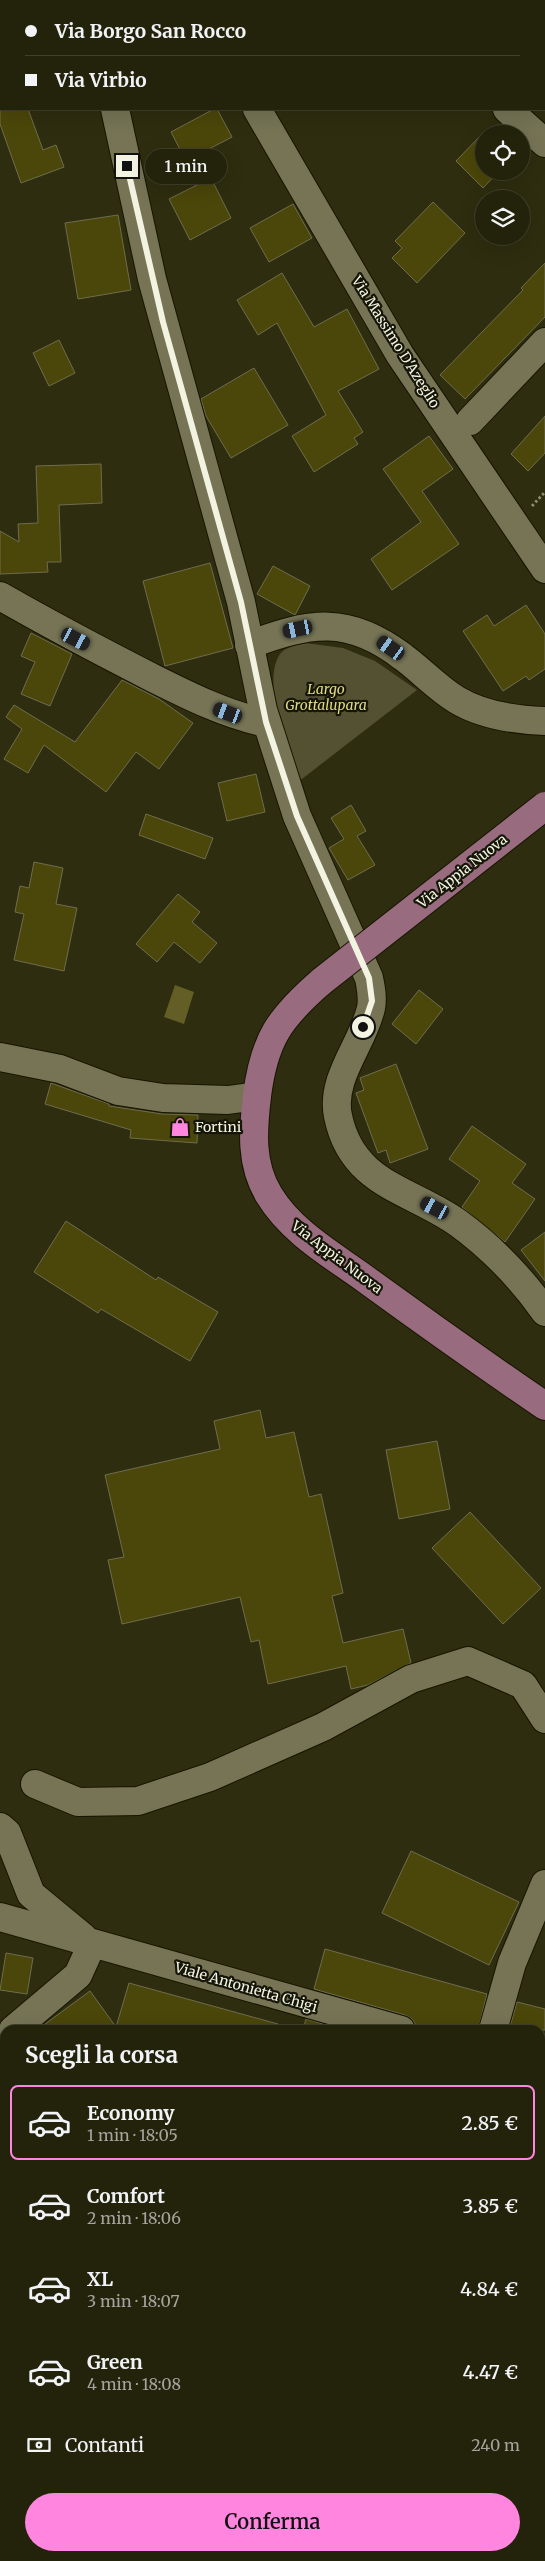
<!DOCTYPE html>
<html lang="it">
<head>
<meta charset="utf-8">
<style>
	body { margin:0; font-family:Merriweather,serif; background:#2b2a14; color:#f1f3f6; height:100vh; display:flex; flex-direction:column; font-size:19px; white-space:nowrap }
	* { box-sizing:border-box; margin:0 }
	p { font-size:16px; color:#a3a49d }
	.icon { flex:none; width:28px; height:28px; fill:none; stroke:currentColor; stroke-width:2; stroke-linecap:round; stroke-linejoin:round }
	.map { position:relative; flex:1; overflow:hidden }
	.details { position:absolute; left:0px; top:2025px; width:545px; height:536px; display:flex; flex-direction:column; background:#23220b; border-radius:15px 15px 0 0; box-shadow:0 5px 20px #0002,0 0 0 1px #403f2c }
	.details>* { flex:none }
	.guide { position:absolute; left:0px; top:0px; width:545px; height:110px; box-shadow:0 5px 20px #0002,0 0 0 1px #403f2c; display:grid; align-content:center; height:110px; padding:0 25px; background:#23220b }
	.tools { position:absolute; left:475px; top:125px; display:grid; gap:10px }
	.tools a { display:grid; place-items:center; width:55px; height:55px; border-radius:50%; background:#23220b; box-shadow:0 5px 20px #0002,0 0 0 1px #403f2c; font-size:25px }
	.end { position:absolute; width:22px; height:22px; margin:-11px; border:6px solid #f3f3e1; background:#111; box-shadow:0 0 0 2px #111 }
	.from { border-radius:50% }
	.bubble { position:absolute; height:35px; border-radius:18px; background:#23220b; box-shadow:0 5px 20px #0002,0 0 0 1px #403f2c; font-size:16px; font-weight:600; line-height:35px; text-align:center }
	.car { position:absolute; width:15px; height:30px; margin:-15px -8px; border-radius:6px; box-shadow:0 0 4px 1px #0007; background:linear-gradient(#222 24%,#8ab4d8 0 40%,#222 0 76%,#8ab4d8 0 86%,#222 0) }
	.guide b { display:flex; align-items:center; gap:18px; height:48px; font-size:19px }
	.guide b+b { border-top:1px solid #403f2c }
	.guide i { width:12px; height:12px; background:#f1f3f6 }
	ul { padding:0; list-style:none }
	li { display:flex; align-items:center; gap:15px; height:75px; margin:0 10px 8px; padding:0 15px; border:2px solid transparent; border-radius:8px }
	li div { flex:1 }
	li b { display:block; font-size:19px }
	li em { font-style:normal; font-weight:600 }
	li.on { border-color:#ff85de }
	li>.icon { width:45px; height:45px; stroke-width:1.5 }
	h2 { padding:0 25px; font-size:22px; line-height:60px }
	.pay { display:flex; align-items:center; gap:12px; height:55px; padding:0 25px; font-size:19px }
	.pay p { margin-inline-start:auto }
	.cta { display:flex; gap:10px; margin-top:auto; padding:10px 25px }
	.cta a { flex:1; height:58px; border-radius:30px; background:#ff85de; color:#111; font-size:20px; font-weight:600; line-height:58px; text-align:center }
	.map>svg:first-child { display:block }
	.green { fill:#535131 }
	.water { fill:#625e25 }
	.building { fill:#4b4609; stroke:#6f6d4e }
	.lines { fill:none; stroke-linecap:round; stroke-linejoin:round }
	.minor-casing { stroke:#171500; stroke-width:30 }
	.major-casing { stroke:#171500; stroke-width:30 }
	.path { stroke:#8c8b73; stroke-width:3; stroke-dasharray:2.5 2.5; stroke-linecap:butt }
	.minor { stroke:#767455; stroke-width:28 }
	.major { stroke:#986b7e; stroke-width:28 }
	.major-bridge-casing { stroke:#171500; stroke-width:30; stroke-linecap:butt }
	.major-bridge { stroke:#986b7e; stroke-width:28 }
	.route { stroke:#f3f3e1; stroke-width:6 }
	.labels { text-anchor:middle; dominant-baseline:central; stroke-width:4.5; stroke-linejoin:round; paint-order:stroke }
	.street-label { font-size:14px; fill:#f3f3e1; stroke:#151508 }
	.park-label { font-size:14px; font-style:italic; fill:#e0da84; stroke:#151508 }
	.poi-label { font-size:14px; fill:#f3f3e1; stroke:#151508; text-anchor:start }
</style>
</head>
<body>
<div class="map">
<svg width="545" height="2561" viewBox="0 0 545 2561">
	<rect width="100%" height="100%" fill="#2f2d0f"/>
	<g class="green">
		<path d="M305 643 343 648 375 661 417 690 298 782C288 753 261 682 280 654 286 647 296 645 305 643Z"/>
		<path d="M5 2151V2556H540V2204L545 2205V2561H0V2152Z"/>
	</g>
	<path class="water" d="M175 985 194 992 184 1024 164 1017Z"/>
	<g class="building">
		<path d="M0 109H28L43 150 56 145 64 167 21 183 0 124Z"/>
		<path d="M214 109H217L232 137 186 161 171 132Z"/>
		<path d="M485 131 488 134H484V171H499L483 188 456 161Z"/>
		<path d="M211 178 231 218 190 240 169 199Z"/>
		<path d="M433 202 465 233 417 283 392 258 402 248 395 241Z"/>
		<path d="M293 204 312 238 269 262 250 228Z"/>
		<path d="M118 215 131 290 78 299 65 223Z"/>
		<path d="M545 263V317L465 399 440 375 523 290 521 288Z"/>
		<path d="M282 273 314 327 347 309 379 369 338 391 363 432 354 438 358 444 314 472 292 436 326 415 277 323 258 335 237 300Z"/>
		<path d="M59 340 75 373 49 386 33 353Z"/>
		<path d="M254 368 288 425 231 458 206 416 201 399Z"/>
		<path d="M545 416V453L528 471 511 454Z"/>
		<path d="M429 436 453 469 422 491 459 544 392 590 371 559 421 522 383 469Z"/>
		<path d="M101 464 102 503 59 505 61 562H47L48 572 0 574V531L19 542 18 524 38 523 36 466Z"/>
		<path d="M210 563 233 648 165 666 143 581Z"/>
		<path d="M273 566 310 586 295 615 257 594Z"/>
		<path d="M526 605 545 634V669L529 680 526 676 503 691 463 631 487 615 494 626Z"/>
		<path d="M31 633 72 654 50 706 21 694 35 662 21 656Z"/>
		<path d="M122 680 159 699 193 723 159 769 136 752 106 792 44 745 28 773 4 759 22 729 6 717 14 705 75 742Z"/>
		<path d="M256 774 265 812 227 821 218 783Z"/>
		<path d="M351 805 366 831 357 836 375 865 348 880 329 848 344 839 331 818Z"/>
		<path d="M146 814 213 838 205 859 139 835Z"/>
		<path d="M34 862 63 868 56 904 77 908 64 971 14 960 24 914 15 912 20 886 29 888Z"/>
		<path d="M178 894 200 912 192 922 217 943 200 963 174 942 157 962 136 944Z"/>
		<path d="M419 990 443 1009 416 1044 392 1024Z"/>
		<path d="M396 1064 428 1149 390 1163 386 1150 378 1153 356 1093 364 1090 360 1078Z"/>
		<path d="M51 1083 109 1104V1106L162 1114 198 1115 197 1143 130 1138 131 1130 45 1104Z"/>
		<path d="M472 1126 526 1164 512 1183 535 1199 505 1242 462 1207 480 1181 449 1159Z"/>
		<path d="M66 1221 156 1280 158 1277 218 1312 190 1361 101 1309 98 1313 34 1272Z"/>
		<path d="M545 1232V1281L521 1250Z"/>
		<path d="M260 1410 266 1438 294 1432 309 1497 321 1494 343 1593 332 1596 343 1643 403 1629 411 1663 368 1685 351 1689 346 1666 268 1684 259 1640 251 1642 240 1597 122 1624 108 1560 124 1557 105 1475 220 1449 214 1421Z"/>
		<path d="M437 1441 450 1509 399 1519 386 1450Z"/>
		<path d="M470 1512 541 1588 503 1624 432 1548Z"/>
		<path d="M411 1851 519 1902 489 1965 382 1913Z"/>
		<path d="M325 1949 487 1994 478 2030H433L416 2025 412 2019 405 2015 314 1989Z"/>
		<path d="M6 1953 33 1958 27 1994 0 1990Z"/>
		<path d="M129 1983 278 2024V2030H37L90 1991 116 2027Z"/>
		<path d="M517 2002 545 2009V2030H509Z"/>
		<path d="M306 2019 343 2030H303Z"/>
	</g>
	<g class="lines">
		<g class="minor-casing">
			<g id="minor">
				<path d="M97 0V1"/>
				<path d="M194 0 195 1"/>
				<path d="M388 0 389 1"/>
				<path d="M451 1 455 0"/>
				<path d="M115 109 152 279 241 602 263 710 297 816 369 978C371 988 373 998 371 1008 363 1044 330 1078 338 1116 352 1185 410 1189 458 1223 491 1247 521 1278 545 1312"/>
				<path d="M257 109 400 355 545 569"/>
				<path d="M507 109 545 143"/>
				<path d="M470 421 545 342"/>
				<path d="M0 596C49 624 98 650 149 676 187 695 224 714 266 723"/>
				<path d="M249 645C310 622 348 615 403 657 421 670 437 688 457 700 482 715 516 720 545 721"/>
				<path d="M0 1057 60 1069 118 1091 163 1098 228 1100 257 1096"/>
				<path d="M35 1784 78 1802 138 1801 210 1777 323 1727 411 1679 468 1661 523 1685 545 1719"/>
				<path d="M0 1827 7 1833 31 1894 83 1937"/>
				<path d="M0 1917 401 2030"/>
				<path d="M13 2030 78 1975 92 1944"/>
				<path d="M493 2030 512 1963 545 1884"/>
				<path d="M540 2071 545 2072"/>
				<path d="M0 2133H5"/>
				<path d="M540 2182 545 2183"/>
			</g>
		</g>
		<g class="major-casing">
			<path id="major" d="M322 981C279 1018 264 1040 257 1096 253 1130 250 1164 269 1195 292 1233 334 1256 368 1281 427 1324 485 1365 545 1406"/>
		</g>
		<g class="path">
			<path d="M532 506 545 492"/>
			<path d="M0 2211 5 2209"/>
			<path d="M540 2221H545"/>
		</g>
		<use href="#minor" class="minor"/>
		<use href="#major" class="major"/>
		<g class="major-bridge-casing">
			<path id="major-bridge" d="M322 981 545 806"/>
		</g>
		<use href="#major-bridge" class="major-bridge"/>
	</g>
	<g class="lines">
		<path class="route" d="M127 166 163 322 241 602 266 722 297 816 369 978 372 1001 363 1027"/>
	</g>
	<defs>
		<g id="shop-bare" transform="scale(1.5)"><path d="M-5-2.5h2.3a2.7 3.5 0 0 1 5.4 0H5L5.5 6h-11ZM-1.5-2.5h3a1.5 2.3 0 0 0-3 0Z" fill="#ff85de" stroke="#151508" stroke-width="2.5" paint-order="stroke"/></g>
	</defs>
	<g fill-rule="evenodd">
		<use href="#shop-bare" x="180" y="1127"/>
	</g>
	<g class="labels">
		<g class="street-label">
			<text transform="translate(396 342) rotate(58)">Via Massimo D'Azeglio</text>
			<text transform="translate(462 871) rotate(-38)">Via Appia Nuova</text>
			<text transform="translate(337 1257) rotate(37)">Via Appia Nuova</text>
			<text transform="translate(246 1987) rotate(16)">Viale Antonietta Chigi</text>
		</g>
		<g class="park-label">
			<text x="326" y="689">Largo<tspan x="326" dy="16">Grottalupara</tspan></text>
		</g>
		<g class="poi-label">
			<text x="195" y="1127">Fortini</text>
		</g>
	</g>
</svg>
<div class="tools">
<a><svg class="icon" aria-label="locate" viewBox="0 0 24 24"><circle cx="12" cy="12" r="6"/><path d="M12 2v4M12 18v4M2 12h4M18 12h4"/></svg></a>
<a><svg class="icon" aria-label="layers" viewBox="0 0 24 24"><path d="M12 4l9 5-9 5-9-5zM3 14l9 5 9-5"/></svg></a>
</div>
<i class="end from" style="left:363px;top:1027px"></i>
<i class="end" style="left:127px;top:166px"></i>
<div class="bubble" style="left:145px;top:149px;width:82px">1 min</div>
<i class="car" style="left:298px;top:629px;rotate:258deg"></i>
<i class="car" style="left:76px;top:639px;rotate:117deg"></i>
<i class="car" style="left:391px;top:648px;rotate:305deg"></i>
<i class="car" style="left:228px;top:713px;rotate:291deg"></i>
<i class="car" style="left:435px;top:1208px;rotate:298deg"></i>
<div class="guide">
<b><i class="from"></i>Via Borgo San Rocco</b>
<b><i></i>Via Virbio</b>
</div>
<section class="details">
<h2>Scegli la corsa</h2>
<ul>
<li class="on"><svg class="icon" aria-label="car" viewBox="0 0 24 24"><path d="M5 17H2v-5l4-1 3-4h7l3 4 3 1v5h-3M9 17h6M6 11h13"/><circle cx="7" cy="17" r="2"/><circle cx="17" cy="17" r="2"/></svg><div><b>Economy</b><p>1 min · 18:05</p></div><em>2.85 €</em></li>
<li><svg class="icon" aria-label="car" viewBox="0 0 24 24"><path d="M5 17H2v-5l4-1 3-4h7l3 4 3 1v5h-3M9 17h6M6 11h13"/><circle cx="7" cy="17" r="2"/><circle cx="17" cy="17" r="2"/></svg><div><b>Comfort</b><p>2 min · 18:06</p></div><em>3.85 €</em></li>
<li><svg class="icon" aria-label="car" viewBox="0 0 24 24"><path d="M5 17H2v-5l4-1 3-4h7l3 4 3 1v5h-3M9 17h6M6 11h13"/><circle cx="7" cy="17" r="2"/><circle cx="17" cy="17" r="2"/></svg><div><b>XL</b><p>3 min · 18:07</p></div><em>4.84 €</em></li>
<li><svg class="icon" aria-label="car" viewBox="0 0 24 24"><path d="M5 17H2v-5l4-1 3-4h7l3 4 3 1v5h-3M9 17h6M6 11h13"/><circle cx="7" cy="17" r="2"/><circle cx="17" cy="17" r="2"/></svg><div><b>Green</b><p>4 min · 18:08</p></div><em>4.47 €</em></li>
</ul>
<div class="pay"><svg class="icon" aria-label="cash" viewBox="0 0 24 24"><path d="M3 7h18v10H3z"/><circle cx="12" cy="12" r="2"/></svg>Contanti<p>240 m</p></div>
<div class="cta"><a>Conferma</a></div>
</section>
</div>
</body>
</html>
